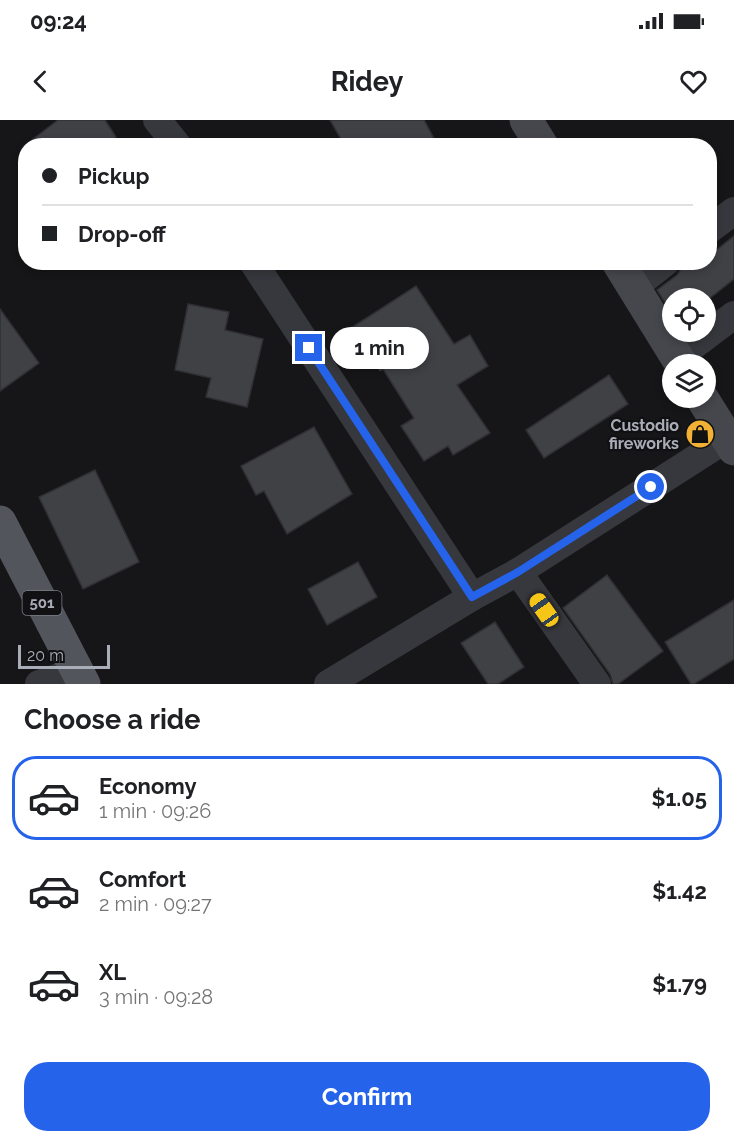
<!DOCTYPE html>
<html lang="en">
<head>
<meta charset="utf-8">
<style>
	body { margin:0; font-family:Raleway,sans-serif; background:#f6f6f6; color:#202124; height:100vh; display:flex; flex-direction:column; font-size:22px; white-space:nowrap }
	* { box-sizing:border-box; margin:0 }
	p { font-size:20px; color:#757577 }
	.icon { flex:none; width:33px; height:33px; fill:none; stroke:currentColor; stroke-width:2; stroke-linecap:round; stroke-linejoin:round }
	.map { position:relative; height:564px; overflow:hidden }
	.details { display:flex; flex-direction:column; background:#fff; flex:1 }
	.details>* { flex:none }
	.guide { position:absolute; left:18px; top:18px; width:699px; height:132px; border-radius:24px; box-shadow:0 3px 9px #0003; display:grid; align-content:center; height:132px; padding:0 24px; background:#fff }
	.controls { position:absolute; left:662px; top:168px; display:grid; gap:12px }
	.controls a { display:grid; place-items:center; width:54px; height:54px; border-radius:50%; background:#fff; box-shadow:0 3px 9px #0003; font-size:30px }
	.scale { position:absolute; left:18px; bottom:15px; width:92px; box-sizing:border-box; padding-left:6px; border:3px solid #a8adb8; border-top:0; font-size:16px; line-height:21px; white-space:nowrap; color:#a8adb8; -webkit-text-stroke:4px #111113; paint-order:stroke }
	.end { position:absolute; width:27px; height:27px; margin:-14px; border:8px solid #2563eb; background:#fff; box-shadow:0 0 0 3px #fff }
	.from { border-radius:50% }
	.bubble { position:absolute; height:42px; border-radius:21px; background:#fff; box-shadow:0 3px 9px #0003; font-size:20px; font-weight:700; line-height:42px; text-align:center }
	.car { position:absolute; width:18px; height:36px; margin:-18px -9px; border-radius:8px; box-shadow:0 0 4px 2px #0007; background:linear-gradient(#f5c518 24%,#345 0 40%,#f5c518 0 76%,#345 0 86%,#f5c518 0) }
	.guide b { display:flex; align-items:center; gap:21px; height:57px; font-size:22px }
	.guide b+b { border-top:2px solid #e0e0e0 }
	.guide i { width:15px; height:15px; background:#202124 }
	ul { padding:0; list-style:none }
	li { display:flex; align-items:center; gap:18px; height:84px; margin:0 12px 9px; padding:0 12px; border:3px solid transparent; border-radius:24px }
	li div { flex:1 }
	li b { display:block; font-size:22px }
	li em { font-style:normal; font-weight:700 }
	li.active { border-color:#2563eb }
	li>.icon { width:54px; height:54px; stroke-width:1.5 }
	h2 { padding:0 24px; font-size:27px; line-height:72px }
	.action { display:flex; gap:12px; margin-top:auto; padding:12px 24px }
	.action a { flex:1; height:69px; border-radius:24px; background:#2563eb; color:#fff; font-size:24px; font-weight:700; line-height:69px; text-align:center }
	.status { display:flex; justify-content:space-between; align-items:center; height:42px; padding:0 30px; background:#fff; direction:ltr }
	.status svg { height:16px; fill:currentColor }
	header { display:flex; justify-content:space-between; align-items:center; height:78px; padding:0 24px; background:#fff; font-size:27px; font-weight:700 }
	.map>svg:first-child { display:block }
	.building { fill:#404145; stroke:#303034; stroke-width:1.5 }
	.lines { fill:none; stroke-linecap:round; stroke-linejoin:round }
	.minor { stroke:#37383d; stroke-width:28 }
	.secondary { stroke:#45474d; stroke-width:33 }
	.primary { stroke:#53555c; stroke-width:33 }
	.route { stroke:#2563eb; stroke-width:8 }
	.labels { text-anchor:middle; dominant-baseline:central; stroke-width:4.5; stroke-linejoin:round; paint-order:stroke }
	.shield { fill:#111113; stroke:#7b7e86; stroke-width:1.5 }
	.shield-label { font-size:15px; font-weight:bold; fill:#a8adb8 }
	.poi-label { font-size:16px; font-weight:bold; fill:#a8adb8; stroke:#111113; text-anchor:end }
</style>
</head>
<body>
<div class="status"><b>09:24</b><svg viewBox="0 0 49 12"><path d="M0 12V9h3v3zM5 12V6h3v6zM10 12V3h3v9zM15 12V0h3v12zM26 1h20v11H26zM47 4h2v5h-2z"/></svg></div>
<header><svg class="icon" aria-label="back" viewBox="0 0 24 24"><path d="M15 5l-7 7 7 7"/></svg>Ridey<svg class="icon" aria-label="heart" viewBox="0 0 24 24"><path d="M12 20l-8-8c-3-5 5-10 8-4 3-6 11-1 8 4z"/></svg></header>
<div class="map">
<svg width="734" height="564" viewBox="0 0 734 564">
	<rect width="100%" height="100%" fill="#161618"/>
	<g class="building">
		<path d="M58 0H105L116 17 104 26H24Z"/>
		<path d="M330 0H424L438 26H345Z"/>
		<path d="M734 116V159L705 182V178H672V194L657 170 677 155 681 149 682 142H710V135Z"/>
		<path d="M416 166 454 224 470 215 488 246 457 265 490 313 453 335 448 326 424 341 401 306 414 298 383 249 380 251 351 208Z"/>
		<path d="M188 184 229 192 225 210 263 219 247 287 206 277 211 258 175 250Z"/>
		<path d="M0 189 39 243 0 271Z"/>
		<path d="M609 255 628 284 544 338 526 310Z"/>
		<path d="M314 307 352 374 287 414 264 371 256 375 241 346Z"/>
		<path d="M95 350 139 442 83 469 39 377Z"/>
		<path d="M358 442 377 477 327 505 308 469Z"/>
		<path d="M607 455 663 531 618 564H613L610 554 563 488Z"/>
		<path d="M734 480V539L694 564H691L665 522Z"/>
		<path d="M495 502 524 547 498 564H488L461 523Z"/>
	</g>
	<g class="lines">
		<g class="minor">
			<path d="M157 0 178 26"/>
			<path d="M710 109 734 91"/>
			<path d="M253 142 472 477"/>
			<path d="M634 167 666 142"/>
			<path d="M677 238 734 195"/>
			<path d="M518 452 597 564"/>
			<path d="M39 564 77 551"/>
			<path d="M328 564 472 477 518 452 734 314"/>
		</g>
		<g class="secondary">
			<path d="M526 0 542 26"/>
			<path d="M618 142 681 244"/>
			<path d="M702 278 734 329"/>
		</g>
		<path class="primary" d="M0 402 84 564"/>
	</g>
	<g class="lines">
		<path class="route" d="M309 228 472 477 518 452 651 367"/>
	</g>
	<defs>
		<g id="shop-disc" transform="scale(1.5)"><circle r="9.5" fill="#f2b134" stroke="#111113"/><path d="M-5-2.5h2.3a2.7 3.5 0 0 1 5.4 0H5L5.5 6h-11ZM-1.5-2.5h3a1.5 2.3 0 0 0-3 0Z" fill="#111"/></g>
	</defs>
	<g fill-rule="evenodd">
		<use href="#shop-disc" x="700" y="314"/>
	</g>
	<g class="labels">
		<rect class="shield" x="22.5" y="471" width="39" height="24" rx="4.5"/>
		<g class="shield-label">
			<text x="42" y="483">501</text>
		</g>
		<g class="poi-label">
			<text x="679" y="305">Custodio<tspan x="679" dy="18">fireworks</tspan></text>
		</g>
	</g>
</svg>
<div class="controls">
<a><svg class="icon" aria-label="locate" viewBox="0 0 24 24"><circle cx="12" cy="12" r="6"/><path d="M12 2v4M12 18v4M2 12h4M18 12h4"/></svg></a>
<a><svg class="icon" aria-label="layers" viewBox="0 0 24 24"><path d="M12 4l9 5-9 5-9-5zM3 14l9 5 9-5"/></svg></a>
</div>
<div class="scale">20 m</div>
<i class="end from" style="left:651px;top:367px"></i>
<i class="end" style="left:309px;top:228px"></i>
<div class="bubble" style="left:330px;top:207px;width:99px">1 min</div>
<i class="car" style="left:544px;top:490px;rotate:325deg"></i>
<div class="guide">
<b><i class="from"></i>Pickup</b>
<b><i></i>Drop-off</b>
</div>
</div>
<section class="details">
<h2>Choose a ride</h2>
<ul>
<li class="active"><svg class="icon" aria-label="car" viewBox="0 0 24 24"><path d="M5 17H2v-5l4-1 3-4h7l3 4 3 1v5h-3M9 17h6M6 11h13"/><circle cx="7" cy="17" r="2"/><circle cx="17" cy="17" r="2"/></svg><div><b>Economy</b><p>1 min · 09:26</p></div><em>$1.05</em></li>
<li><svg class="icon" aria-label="car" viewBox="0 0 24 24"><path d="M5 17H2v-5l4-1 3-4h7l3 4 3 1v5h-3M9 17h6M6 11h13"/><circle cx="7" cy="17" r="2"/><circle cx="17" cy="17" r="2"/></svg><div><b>Comfort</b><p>2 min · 09:27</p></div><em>$1.42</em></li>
<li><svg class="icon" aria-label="car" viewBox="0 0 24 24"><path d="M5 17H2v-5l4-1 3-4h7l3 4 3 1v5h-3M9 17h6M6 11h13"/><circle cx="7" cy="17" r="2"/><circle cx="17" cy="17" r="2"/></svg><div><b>XL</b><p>3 min · 09:28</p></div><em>$1.79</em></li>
</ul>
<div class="action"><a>Confirm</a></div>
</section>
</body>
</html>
